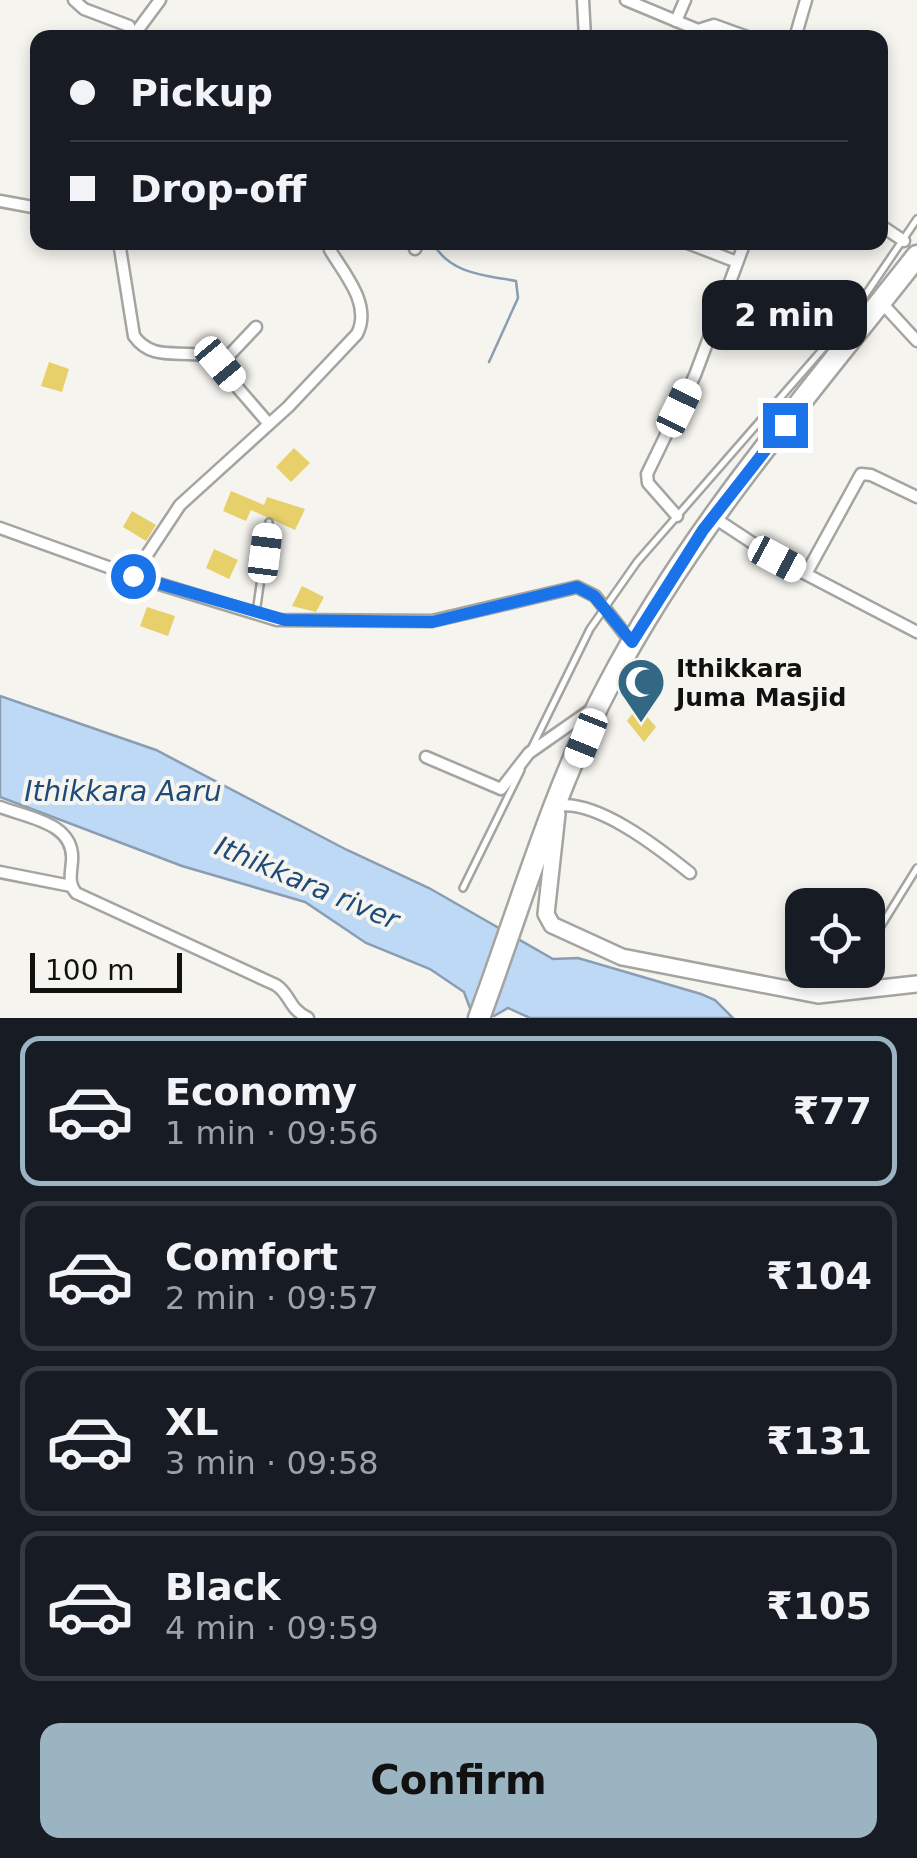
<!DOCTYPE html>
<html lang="en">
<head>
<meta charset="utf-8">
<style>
	body { margin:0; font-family:"DejaVu Sans",sans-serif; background:#20242c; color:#f1f3f6; height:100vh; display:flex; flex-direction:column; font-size:38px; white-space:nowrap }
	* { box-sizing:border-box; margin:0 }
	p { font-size:32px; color:#9ea1a6 }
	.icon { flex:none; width:55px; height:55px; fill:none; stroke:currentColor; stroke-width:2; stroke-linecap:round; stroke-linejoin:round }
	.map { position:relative; height:1018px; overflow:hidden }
	.drawer { display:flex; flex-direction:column; background:#171b24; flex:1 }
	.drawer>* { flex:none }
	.guide { position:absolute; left:30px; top:30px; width:858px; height:220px; border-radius:20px; box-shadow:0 5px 15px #0003; display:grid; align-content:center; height:220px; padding:0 40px; background:#171b24 }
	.controls { position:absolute; left:785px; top:888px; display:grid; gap:20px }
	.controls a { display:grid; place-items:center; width:100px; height:100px; border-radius:20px; background:#171b24; box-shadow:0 5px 15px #0003; font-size:50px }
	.scale { position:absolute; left:30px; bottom:25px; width:152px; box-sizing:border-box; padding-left:10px; border:5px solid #111110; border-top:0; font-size:28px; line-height:35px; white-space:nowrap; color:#111110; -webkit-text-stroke:8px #f5f4ef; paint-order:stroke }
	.end { position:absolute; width:45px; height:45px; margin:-22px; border:12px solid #1a73e8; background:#fff; box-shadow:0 0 0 5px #fff }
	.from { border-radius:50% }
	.bubble { position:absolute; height:70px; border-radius:20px; background:#171b24; box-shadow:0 5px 15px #0003; font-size:32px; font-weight:700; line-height:70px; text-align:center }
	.car { position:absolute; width:30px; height:60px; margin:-30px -15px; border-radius:12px; box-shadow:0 0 8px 2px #0007; background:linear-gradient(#fff 24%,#345 0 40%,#fff 0 76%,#345 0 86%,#fff 0) }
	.guide b { display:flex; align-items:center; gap:35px; height:95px; font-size:38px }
	.guide b+b { border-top:2px solid #363941 }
	.guide i { width:25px; height:25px; background:#f1f3f6 }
	ul { padding:18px 0 0; list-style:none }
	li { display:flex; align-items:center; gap:30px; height:150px; margin:0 20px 15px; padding:0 20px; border:5px solid #363941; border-radius:20px }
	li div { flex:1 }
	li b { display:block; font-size:38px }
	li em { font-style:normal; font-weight:700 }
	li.active { border-color:#9bb4c2 }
	li>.icon { width:90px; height:90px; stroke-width:1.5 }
	.action { display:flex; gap:20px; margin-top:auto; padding:20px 40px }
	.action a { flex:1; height:115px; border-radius:20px; background:#9bb4c2; color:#111; font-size:40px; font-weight:700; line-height:115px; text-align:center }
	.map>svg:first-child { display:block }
	.water { fill:#bed9f6; stroke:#8a9db1; stroke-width:2.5 }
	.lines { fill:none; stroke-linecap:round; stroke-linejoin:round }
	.stream { stroke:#8a9db1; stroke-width:2.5 }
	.building { fill:#e7cf6a }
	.lane-casing { stroke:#a4a4a0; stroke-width:10 }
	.street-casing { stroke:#a4a4a0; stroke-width:15 }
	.secondary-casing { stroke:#a4a4a0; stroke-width:20 }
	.highway-casing { stroke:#a4a4a0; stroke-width:25 }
	.lane { stroke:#fff; stroke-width:5 }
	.street { stroke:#fff; stroke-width:10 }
	.secondary { stroke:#fff; stroke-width:15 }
	.highway { stroke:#fff; stroke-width:20 }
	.route { stroke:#1a73e8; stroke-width:12 }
	.labels { text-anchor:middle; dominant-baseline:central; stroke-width:8; stroke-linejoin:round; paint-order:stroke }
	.poi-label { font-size:25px; font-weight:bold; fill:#111110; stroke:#f5f4ef; text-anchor:start }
	.water-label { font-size:28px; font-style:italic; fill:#1d4a78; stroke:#f5f4ef }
</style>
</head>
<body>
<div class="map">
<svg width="917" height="1018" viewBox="0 0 917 1018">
	<rect width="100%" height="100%" fill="#f5f4ef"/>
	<path class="water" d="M0 696 156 750 347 850 429 888 553 959 578 958 701 994 715 1000 733 1018H530L508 1008 494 1016 471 1011 464 992 430 969 366 943 305 902 182 866 0 797Z"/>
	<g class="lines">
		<path class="stream" d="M432 242C450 274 483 275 516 281L518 298 489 362"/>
	</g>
	<g class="building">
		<path d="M49 362 69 369 62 392 41 386Z"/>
		<path d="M294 448 310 463 291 482 276 467Z"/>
		<path d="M231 491 264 505 267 497 305 509 295 530 251 510 246 521 223 511Z"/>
		<path d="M132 511 156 525 146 541 123 527Z"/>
		<path d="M214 549 238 560 229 579 206 568Z"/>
		<path d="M302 586 324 597 316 612 292 606Z"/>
		<path d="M147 607 175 616 168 636 140 626Z"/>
		<path d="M638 706 656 727 644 742 627 721Z"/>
	</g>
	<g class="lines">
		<g class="lane-casing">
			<g id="lane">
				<path d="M256 613 269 522"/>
				<path d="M532 747 590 629 637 562 849 319 917 219"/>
				<path d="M463 888 521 770"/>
				<path d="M868 947 917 868"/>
				<path d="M852 986 858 970"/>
			</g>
		</g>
		<g class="street-casing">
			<g id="street">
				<path d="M74 0 84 9 129 26 134 38"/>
				<path d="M583 0 585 38"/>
				<path d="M626 0 698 30 714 25 750 38"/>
				<path d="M676 21 685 0"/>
				<path d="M134 35 160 0"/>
				<path d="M795 38 806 0"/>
				<path d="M0 201 38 208"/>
				<path d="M880 225 904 241"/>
				<path d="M119 242 134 336C155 365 185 346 213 359L269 424"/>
				<path d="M685 242 737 262"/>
				<path d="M415 249 419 242"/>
				<path d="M881 302 917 341"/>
				<path d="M220 365 256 327"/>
				<path d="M677 516 648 483 647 474 695 375 745 242"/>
				<path d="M713 517 777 559 917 632"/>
				<path d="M0 528 133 576 277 620 432 621 577 587 595 596 632 643"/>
				<path d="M806 574 861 474 871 475 917 497"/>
				<path d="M133 576 180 505 288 407 357 334C372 305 345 275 330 250L332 242"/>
				<path d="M426 757 501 789 529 753 592 709"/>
				<path d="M557 806C597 799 660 849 690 873"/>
				<path d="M0 807C29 818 75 823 72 861 71 874 68 883 76 893L276 985C291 995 288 1008 308 1018"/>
				<path d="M0 872 71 886"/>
			</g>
		</g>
		<g class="secondary-casing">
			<path id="secondary" d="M557 814 546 914 552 925 622 957 818 995 917 984"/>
		</g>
		<g class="highway-casing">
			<path id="highway" d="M479 1018C520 908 553 790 608 686 690 529 808 395 917 256"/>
		</g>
		<use href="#lane" class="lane"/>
		<use href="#street" class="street"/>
		<use href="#secondary" class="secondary"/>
		<use href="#highway" class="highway"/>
	</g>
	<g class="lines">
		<path class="route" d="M133 576 285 620 432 622 577 587 594 596 632 642 703 530 785 425"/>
	</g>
	<defs>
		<g id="mosque-pin" transform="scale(2.5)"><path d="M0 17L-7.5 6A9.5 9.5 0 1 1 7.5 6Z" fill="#326883" stroke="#f5f4ef"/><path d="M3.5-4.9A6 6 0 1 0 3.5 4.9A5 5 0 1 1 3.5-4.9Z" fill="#fff"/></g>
	</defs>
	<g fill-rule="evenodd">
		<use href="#mosque-pin" x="641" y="682"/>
	</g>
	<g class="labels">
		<g class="poi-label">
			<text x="676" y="668">Ithikkara<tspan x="676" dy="29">Juma Masjid</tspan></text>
		</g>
		<g class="water-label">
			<text x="123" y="791">Ithikkara Aaru</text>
			<text transform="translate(307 883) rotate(23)">Ithikkara river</text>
		</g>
	</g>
</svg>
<div class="controls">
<a><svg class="icon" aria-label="locate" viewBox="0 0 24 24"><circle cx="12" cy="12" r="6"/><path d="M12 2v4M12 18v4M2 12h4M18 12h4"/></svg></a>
</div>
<div class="scale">100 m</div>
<i class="end from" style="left:133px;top:576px"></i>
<i class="end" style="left:785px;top:425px"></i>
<div class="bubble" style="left:702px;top:280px;width:165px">2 min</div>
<i class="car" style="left:220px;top:364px;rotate:140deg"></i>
<i class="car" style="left:679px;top:408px;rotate:26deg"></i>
<i class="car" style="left:265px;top:553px;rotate:7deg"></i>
<i class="car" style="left:777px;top:559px;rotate:118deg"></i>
<i class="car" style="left:586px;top:738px;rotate:202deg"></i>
<div class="guide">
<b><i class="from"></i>Pickup</b>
<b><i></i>Drop-off</b>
</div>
</div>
<section class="drawer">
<ul>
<li class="active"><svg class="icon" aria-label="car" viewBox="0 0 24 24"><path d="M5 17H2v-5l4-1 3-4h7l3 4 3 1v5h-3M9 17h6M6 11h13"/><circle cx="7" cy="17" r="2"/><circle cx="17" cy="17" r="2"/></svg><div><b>Economy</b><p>1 min · 09:56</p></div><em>₹77</em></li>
<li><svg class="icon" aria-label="car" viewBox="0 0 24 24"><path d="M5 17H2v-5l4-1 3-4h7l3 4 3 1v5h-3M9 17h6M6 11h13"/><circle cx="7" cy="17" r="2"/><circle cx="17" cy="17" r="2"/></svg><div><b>Comfort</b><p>2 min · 09:57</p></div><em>₹104</em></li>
<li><svg class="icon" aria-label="car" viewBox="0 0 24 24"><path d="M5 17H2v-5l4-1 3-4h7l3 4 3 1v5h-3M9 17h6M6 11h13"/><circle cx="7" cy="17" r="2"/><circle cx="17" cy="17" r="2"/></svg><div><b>XL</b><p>3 min · 09:58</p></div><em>₹131</em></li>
<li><svg class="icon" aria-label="car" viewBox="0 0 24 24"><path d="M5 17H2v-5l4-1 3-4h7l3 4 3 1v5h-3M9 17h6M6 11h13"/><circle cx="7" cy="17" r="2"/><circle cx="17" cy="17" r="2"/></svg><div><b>Black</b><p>4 min · 09:59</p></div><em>₹105</em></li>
</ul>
<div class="action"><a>Confirm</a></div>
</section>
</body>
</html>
